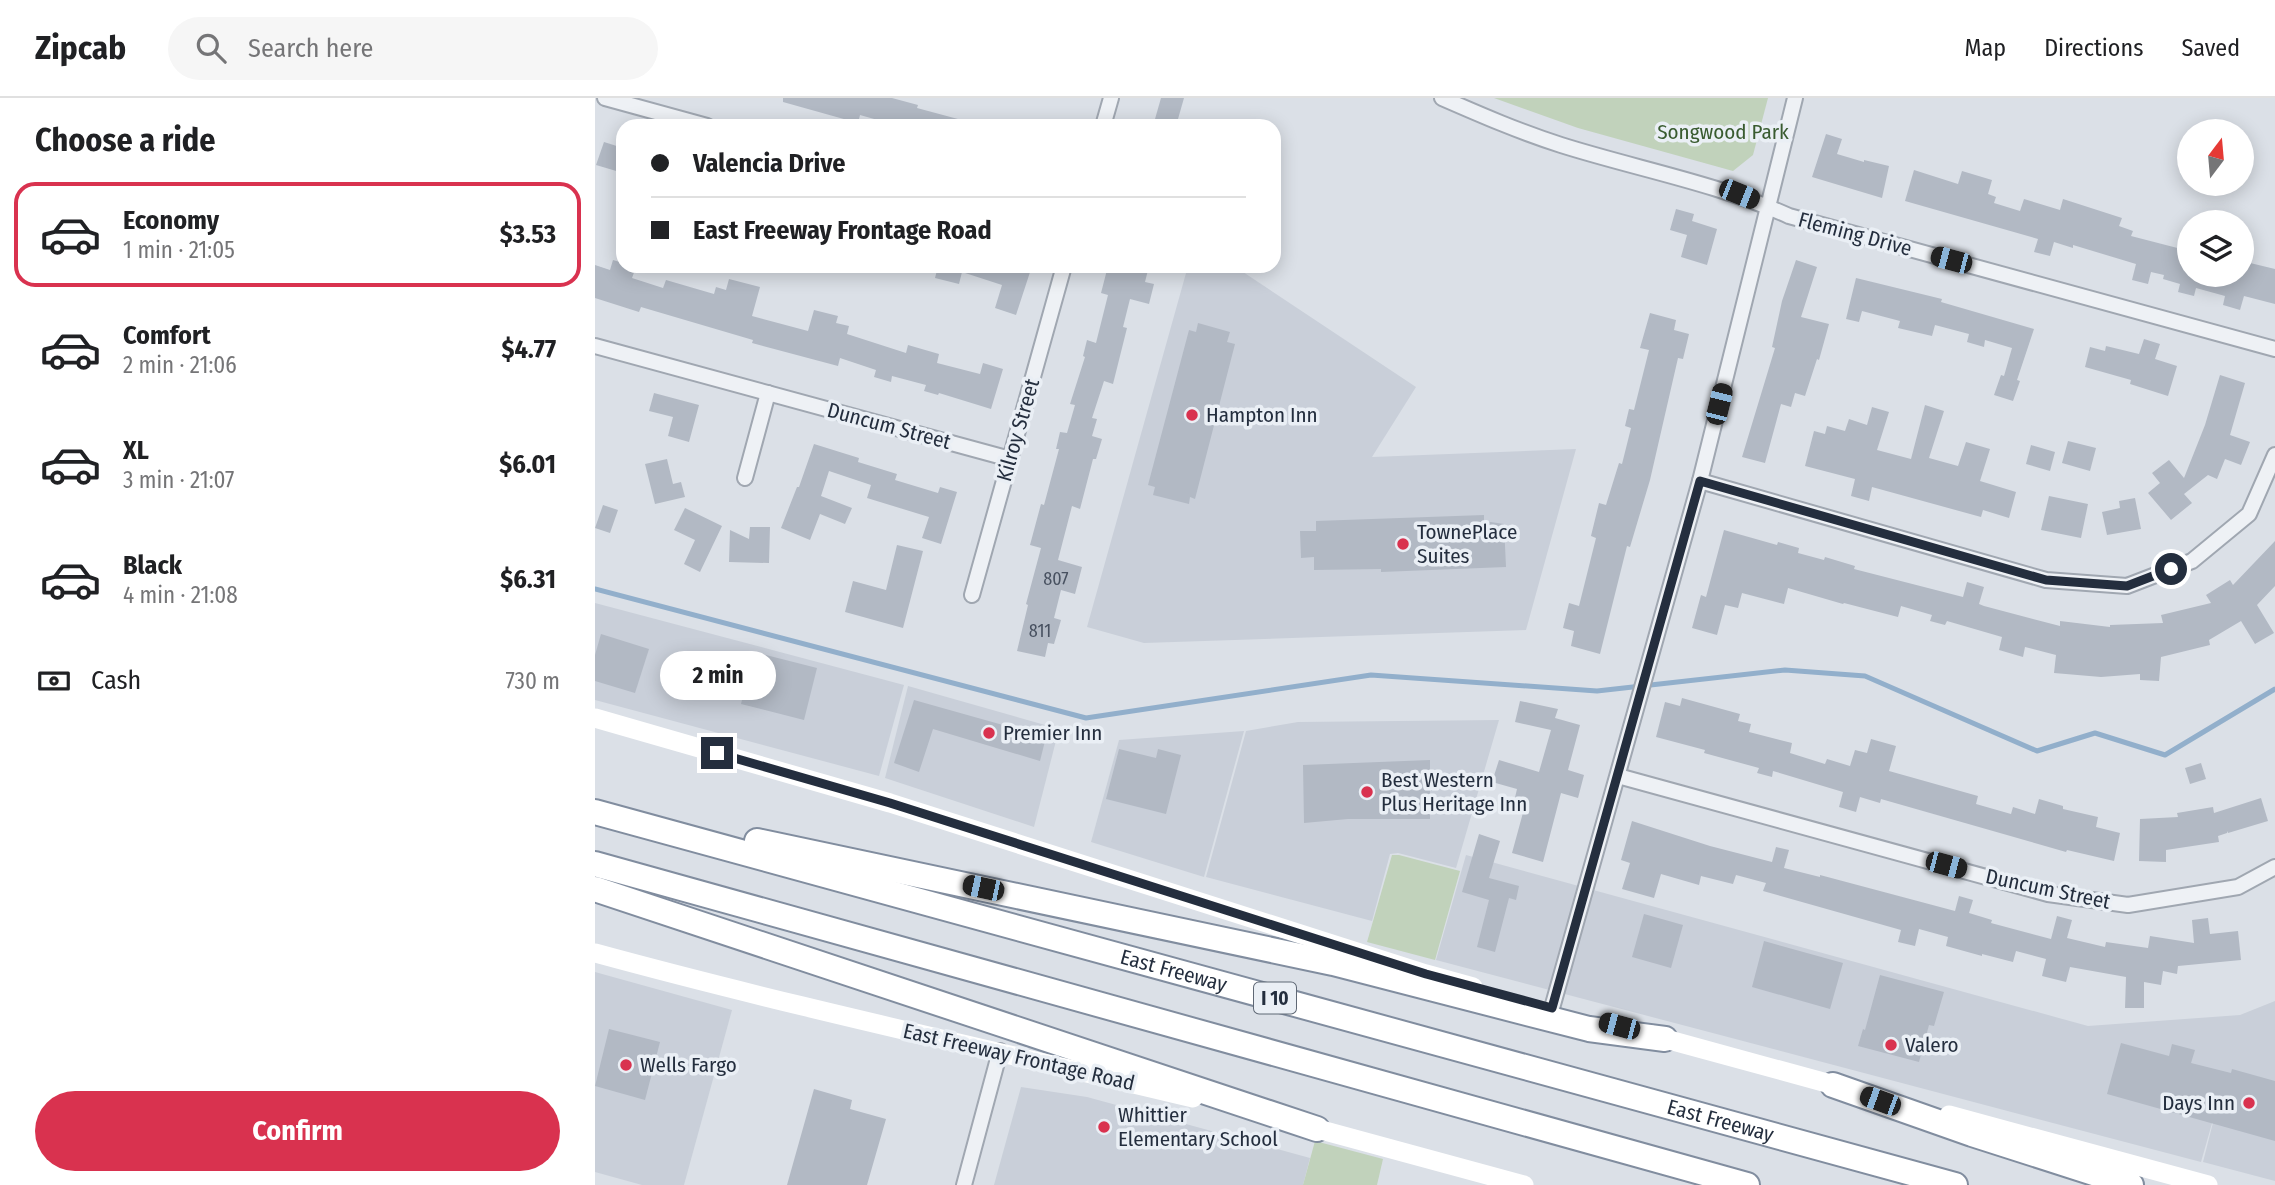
<!DOCTYPE html>
<html lang="en">
<head>
<meta charset="utf-8">
<style>
	body { margin:0; font-family:"Fira Sans Condensed",sans-serif; background:#f6f6f6; color:#202124; height:100vh; display:flex; flex-direction:column; font-size:26px; white-space:nowrap }
	* { box-sizing:border-box; margin:0 }
	p { font-size:23px; color:#757577 }
	.icon { flex:none; width:38px; height:38px; fill:none; stroke:currentColor; stroke-width:2; stroke-linecap:round; stroke-linejoin:round }
	.map { position:relative; flex:1; overflow:hidden }
	.side { display:flex; flex-direction:column; background:#fff; width:595px }
	.side>* { flex:none }
	.banner { position:absolute; left:21px; top:21px; width:665px; height:154px; border-radius:21px; box-shadow:0 4px 18px #0003; display:grid; align-content:center; height:154px; padding:0 35px; background:#fff }
	.needle { width:46px; rotate:16deg }
	.controls { position:absolute; left:1582px; top:21px; display:grid; gap:14px }
	.controls a { display:grid; place-items:center; width:77px; height:77px; border-radius:50%; background:#fff; box-shadow:0 4px 18px #0003; font-size:35px }
	.end { position:absolute; width:32px; height:32px; margin:-16px; border:9px solid #242e3e; background:#fff; box-shadow:0 0 0 4px #fff }
	.from { border-radius:50% }
	.bubble { position:absolute; height:49px; border-radius:24px; background:#fff; box-shadow:0 4px 18px #0003; font-size:23px; font-weight:700; line-height:49px; text-align:center }
	.car { position:absolute; width:21px; height:42px; margin:-21px -10px; border-radius:9px; box-shadow:0 0 5px 2px #0007; background:linear-gradient(#222 24%,#8ab4d8 0 40%,#222 0 76%,#8ab4d8 0 86%,#222 0) }
	.banner b { display:flex; align-items:center; gap:24px; height:66px; font-size:26px }
	.banner b+b { border-top:2px solid #e0e0e0 }
	.banner i { width:18px; height:18px; background:#202124 }
	ul { padding:0; list-style:none }
	li { display:flex; align-items:center; gap:21px; height:105px; margin:0 14px 10px; padding:0 21px; border:4px solid transparent; border-radius:21px }
	li div { flex:1 }
	li b { display:block; font-size:26px }
	li em { font-style:normal; font-weight:700 }
	li.on { border-color:#d9324f }
	li>.icon { width:63px; height:63px; stroke-width:1.5 }
	h2 { padding:0 35px; font-size:32px; line-height:84px }
	.pay { display:flex; align-items:center; gap:18px; height:77px; padding:0 35px; font-size:26px }
	.pay p { margin-inline-start:auto }
	.cta { display:flex; gap:14px; margin-top:auto; padding:14px 35px }
	.cta a { flex:1; height:80px; border-radius:42px; background:#d9324f; color:#fff; font-size:28px; font-weight:700; line-height:80px; text-align:center }
	header { display:flex; align-items:center; gap:42px; box-sizing:border-box; height:98px; padding:0 35px; background:#fff; border-bottom:2px solid #e0e0e0 }
	header strong { font-size:33px }
	nav { display:flex; gap:38px; margin-inline-start:auto; font-size:24px }
	.search { width:490px; height:63px; background:#f6f6f6; display:flex; align-items:center; gap:18px; box-sizing:border-box; padding:0 24px; border-radius:38px; color:#757577; font-size:26px }
	main { display:flex; flex:1; min-height:0 }
	.map>svg:first-child { display:block }
	.built { fill:#c9cfd9 }
	.green { fill:#c1d2bb }
	.lines { fill:none; stroke-linecap:round; stroke-linejoin:round }
	.stream { stroke:#92afcb; stroke-width:5 }
	.building { fill:#b2b9c4 }
	.street-casing { stroke:#a0a7b1; stroke-width:18 }
	.highway-casing { stroke:#818d9f; stroke-width:28 }
	.street { stroke:#eef1f5; stroke-width:14 }
	.secondary { stroke:#fff; stroke-width:19 }
	.highway { stroke:#fff; stroke-width:24 }
	.route { stroke:#242e3e; stroke-width:9 }
	.poi-dot { fill:#d9324f; stroke:#eaeff5; stroke-width:2.5 }
	.labels { text-anchor:middle; dominant-baseline:central; stroke-width:7; stroke-linejoin:round; paint-order:stroke }
	.number-label { font-size:18px; fill:#485160 }
	.shield { fill:#eaeff5; stroke:#5f6875; stroke-width:2 }
	.shield-label { font-size:19px; font-weight:bold; fill:#242e3e }
	.park-label { font-size:21px; fill:#395b30; stroke:#eaeff5 }
	.street-label { font-size:21px; fill:#242e3e; stroke:#eaeff5 }
	.poi-label { font-size:21px; fill:#242e3e; stroke:#eaeff5; text-anchor:start }
</style>
</head>
<body>
<header>
<strong>Zipcab</strong>
<div class="search"><svg class="icon" aria-label="search" viewBox="0 0 24 24"><circle cx="10" cy="10" r="6"/><path d="M15 15l6 6"/></svg>Search here</div>
<nav><a>Map</a><a>Directions</a><a>Saved</a></nav>
</header>
<main>
<section class="side">
<h2>Choose a ride</h2>
<ul>
<li class="on"><svg class="icon" aria-label="car" viewBox="0 0 24 24"><path d="M5 17H2v-5l4-1 3-4h7l3 4 3 1v5h-3M9 17h6M6 11h13"/><circle cx="7" cy="17" r="2"/><circle cx="17" cy="17" r="2"/></svg><div><b>Economy</b><p>1 min · 21:05</p></div><em>$3.53</em></li>
<li><svg class="icon" aria-label="car" viewBox="0 0 24 24"><path d="M5 17H2v-5l4-1 3-4h7l3 4 3 1v5h-3M9 17h6M6 11h13"/><circle cx="7" cy="17" r="2"/><circle cx="17" cy="17" r="2"/></svg><div><b>Comfort</b><p>2 min · 21:06</p></div><em>$4.77</em></li>
<li><svg class="icon" aria-label="car" viewBox="0 0 24 24"><path d="M5 17H2v-5l4-1 3-4h7l3 4 3 1v5h-3M9 17h6M6 11h13"/><circle cx="7" cy="17" r="2"/><circle cx="17" cy="17" r="2"/></svg><div><b>XL</b><p>3 min · 21:07</p></div><em>$6.01</em></li>
<li><svg class="icon" aria-label="car" viewBox="0 0 24 24"><path d="M5 17H2v-5l4-1 3-4h7l3 4 3 1v5h-3M9 17h6M6 11h13"/><circle cx="7" cy="17" r="2"/><circle cx="17" cy="17" r="2"/></svg><div><b>Black</b><p>4 min · 21:08</p></div><em>$6.31</em></li>
</ul>
<div class="pay"><svg class="icon" aria-label="cash" viewBox="0 0 24 24"><path d="M3 7h18v10H3z"/><circle cx="12" cy="12" r="2"/></svg>Cash<p>730 m</p></div>
<div class="cta"><a>Confirm</a></div>
</section>
<div class="map">
<svg width="1680" height="1087" viewBox="0 0 1680 1087">
	<rect width="100%" height="100%" fill="#dbe0e7"/>
	<g class="built">
		<path d="M593 168H639L821 289 777 359 981 351 931 532 549 545 492 529Z"/>
		<path d="M0 505 309 587 284 678 0 602Z"/>
		<path d="M313 588 464 631 439 729 290 680Z"/>
		<path d="M904 622 861 770 803 755 795 756 777 823 611 779 651 633 703 624Z"/>
		<path d="M649 633 609 779 496 744 524 642Z"/>
		<path d="M871 757 1493 928 1645 917 1680 903V1083L1608 1064 1625 997 1606 1064 841 862Z"/>
		<path d="M0 874 137 912 89 1087H47L0 1074Z"/>
		<path d="M426 989 492 999 715 1060 708 1087H399Z"/>
	</g>
	<g class="green">
		<path d="M899 0H1173L1158 57 1138 73 983 30Z"/>
		<path d="M797 757H804L865 773 840 862 772 844Z"/>
		<path d="M720 1043 788 1061 782 1087H708Z"/>
	</g>
	<g class="lines">
		<path class="stream" d="M0 491 491 620 776 577 1002 593 1190 572 1270 578 1442 653 1500 635 1570 657 1680 591"/>
	</g>
	<g class="building">
		<path d="M188 0H297L323 7 322 10 374 24 373 28H304L265 17 263 25 188 4Z"/>
		<path d="M566 0H589L581 28H558Z"/>
		<path d="M1231 36 1247 41 1242 56 1269 64V62L1294 68 1287 100 1217 79Z"/>
		<path d="M9 44 28 50V75L1 67Z"/>
		<path d="M1319 72 1363 86 1367 73 1397 82 1393 96 1401 99 1399 105 1425 113 1429 101 1465 112 1468 101 1527 120 1524 128 1538 133 1536 138 1594 153V177H1647V169L1650 170 1651 164 1680 171V206L1649 198 1645 212 1628 207 1630 198 1601 190 1599 198 1583 194 1585 186 1568 181 1569 177 1556 174 1553 186 1537 182 1541 166 1478 147V150L1459 144 1455 158 1439 154 1443 141 1310 103Z"/>
		<path d="M1081 111 1099 116 1097 123 1122 131 1112 167 1086 159 1092 137 1075 132Z"/>
		<path d="M18 162 28 165V168L41 169 37 180 68 190 71 182 119 196 121 189 131 192 134 181 165 189 157 218 213 233 219 212 243 218 241 225 254 228 252 236 311 255 313 247 344 256 342 265 385 276 388 265 408 271 396 311 344 295 343 297 329 293 331 287 297 278 296 284 279 279 281 272 245 260 243 268 157 245 158 242 46 209 44 214 0 200V167L15 172Z"/>
		<path d="M1201 162 1222 169 1206 219 1234 226 1224 262 1222 261 1210 298 1200 295 1196 309 1186 306 1170 365 1147 359 1180 250 1177 249 1187 203Z"/>
		<path d="M343 168H437L421 217 400 210 407 187 367 174 364 186 340 180Z"/>
		<path d="M513 168H554L550 184 559 186 554 206 535 201 528 229 532 230 518 286 509 283 497 320 502 321 497 338 507 341 501 361H498L485 411 477 408 463 462 487 469 480 496 466 492 459 520 466 522 459 546 453 545 450 559 422 553 433 507 431 506 446 450 435 447 446 406 449 407 464 351H461L465 334 472 335 480 307 475 306 490 259 488 258 492 242 501 245 513 197 506 195Z"/>
		<path d="M1261 180 1347 201 1346 204 1439 231 1422 282 1425 283 1418 303 1399 297 1406 277 1409 278 1417 250 1390 242 1389 249 1372 244 1374 236 1340 227 1337 238 1303 230 1305 223 1267 213 1264 224 1251 221Z"/>
		<path d="M1055 215 1081 222 1079 232 1094 236 1088 261 1083 260 1055 382 1035 449 1032 448 1005 556 976 548 979 533 968 530 974 505 984 508 1001 440 996 438 1004 405 1011 407 1024 365 1027 366 1036 330 1030 328 1034 311 1039 312 1054 252 1045 250Z"/>
		<path d="M603 225 635 234 632 244 640 246 600 401 595 399 594 406 558 397 560 389 553 387 594 232 601 234Z"/>
		<path d="M1549 241 1565 246 1560 261 1582 268 1573 298 1535 286 1536 282 1490 269 1495 249 1510 253 1511 248 1544 256Z"/>
		<path d="M1625 277 1650 285 1635 337 1655 344 1646 367 1630 361 1622 381 1613 377 1589 396 1597 405 1576 422 1553 395 1565 385 1557 375 1574 362 1589 380 1610 327Z"/>
		<path d="M59 295 104 307 94 344 73 338 78 319 54 313Z"/>
		<path d="M1330 307 1349 313 1334 360 1363 368 1371 344 1395 351 1385 383 1421 394 1414 420 1388 412 1386 419 1277 389 1274 403 1256 398 1260 381 1210 368 1219 333 1230 336 1232 328 1250 333 1254 321 1272 327 1277 309 1294 314 1282 352 1316 361Z"/>
		<path d="M1473 343 1501 350 1495 373 1467 365Z"/>
		<path d="M219 346 264 360 263 364 302 376 300 382 343 395 345 389 362 394 346 446 327 440 334 419 272 400 276 387 234 373 226 398 257 410 250 426 225 416 215 442 186 430 202 389H204Z"/>
		<path d="M1436 347 1460 354 1455 373 1431 366Z"/>
		<path d="M72 361 78 386 86 384 90 399 60 406 50 366Z"/>
		<path d="M1454 398 1493 406 1486 440 1446 432Z"/>
		<path d="M1540 400 1546 431 1512 437 1507 414 1525 410 1524 403Z"/>
		<path d="M8 407 23 412 15 435 0 430Z"/>
		<path d="M90 410 127 428 105 474 89 466 100 442 79 432Z"/>
		<path d="M889 417V423L909 426 911 469 786 474V471L719 472V459L706 460 705 433H721V423Z"/>
		<path d="M155 429H175L174 465 134 464 135 432 154 441Z"/>
		<path d="M1129 432 1182 447 1183 444 1204 450 1203 455 1229 462 1230 459 1260 468 1259 471 1368 499 1372 484 1389 489 1384 506 1389 508 1465 528V523L1515 529V527L1568 525 1566 517 1616 505 1611 497 1635 482 1638 487 1680 443V488L1662 507 1679 535 1660 546 1646 523 1614 542 1615 547 1566 559 1564 583 1545 582V576L1506 579 1459 575 1461 557 1430 549 1428 559 1404 552 1407 539 1352 523 1350 527 1335 523 1337 517 1306 508 1303 519 1249 505 1248 506 1193 490 1189 506 1147 495 1143 510 1130 507 1122 537 1097 530 1106 497 1111 499Z"/>
		<path d="M302 447 328 453 308 530 250 514 258 483 291 492Z"/>
		<path d="M6 536 54 551 40 595 0 583V557Z"/>
		<path d="M159 554 222 570 209 622 146 606Z"/>
		<path d="M1087 600 1145 616 1143 623 1156 626 1154 634 1197 645 1195 655 1230 666 1232 661 1255 668 1260 652 1272 655 1276 641 1301 648 1294 673 1383 698 1381 706 1416 716 1418 709 1440 716 1444 701 1468 708V711L1503 719 1501 729 1525 735 1519 763 1472 752 1471 754 1286 701 1285 705 1265 699 1261 714 1244 709 1248 694 1178 673 1177 679 1162 675 1164 670 1109 655 1110 652 1061 639 1070 604 1085 608Z"/>
		<path d="M319 602 451 639 445 663 338 631 324 674 299 665Z"/>
		<path d="M925 603 963 611 960 620 985 627 973 672 989 677 983 700 966 695 948 764 917 755 929 711 918 708 922 691 897 684 904 662 944 674 956 632 920 624Z"/>
		<path d="M524 651 561 660 563 651 586 657 571 716 511 701Z"/>
		<path d="M835 662V721H753L709 725 708 667Z"/>
		<path d="M1606 665 1611 681 1595 686 1590 670Z"/>
		<path d="M1666 700 1673 723 1633 735 1632 733V735L1623 738 1624 744 1571 752V764L1544 763 1545 721 1583 719 1582 715 1618 709 1619 715Z"/>
		<path d="M1037 723 1115 748 1177 764 1181 749 1194 752 1189 770 1225 779V777L1360 813 1364 798 1378 802 1374 815 1397 822 1396 825 1456 841 1462 818 1477 822 1472 840 1510 849 1511 844 1553 850 1555 838 1599 845 1597 822 1613 820 1615 836 1643 833 1646 862 1583 868 1582 876 1568 873 1566 887 1549 884V910H1530L1531 879 1475 869 1471 884 1447 878 1451 861 1421 853 1418 864 1387 856V858L1351 848 1353 839 1324 831 1320 848 1303 844 1306 832 1168 793 1171 785 1141 777 1138 786 1106 778 1104 787 1066 776 1059 800 1027 791 1035 765 1026 762Z"/>
		<path d="M884 736 905 743 894 780 924 788 921 802 914 800 900 854 882 849 894 802 867 794Z"/>
		<path d="M1049 816 1088 827 1076 870 1037 859Z"/>
		<path d="M1169 843 1248 865 1235 911 1157 889Z"/>
		<path d="M1285 877 1349 894 1339 928 1334 927 1324 964 1263 948 1268 931 1270 932Z"/>
		<path d="M14 931 65 944 50 1002 0 988Z"/>
		<path d="M1526 945 1574 958 1577 946 1600 952 1596 965 1636 975 1637 971 1680 983V1043L1512 996Z"/>
		<path d="M219 991 257 1002 255 1011 291 1021 272 1087H192Z"/>
	</g>
	<g class="lines">
		<g class="street-casing">
			<g id="street">
				<path d="M10 0 112 28"/>
				<path d="M847 0C886 17 925 34 966 47 1042 71 1121 85 1194 118L1680 251"/>
				<path d="M508 28 516 0"/>
				<path d="M0 248 415 361"/>
				<path d="M150 380 173 295"/>
				<path d="M1105 383 1451 482 1532 488 1597 463 1654 416 1680 357"/>
				<path d="M377 497 469 168"/>
				<path d="M1023 678 1453 796 1533 807 1643 789 1680 769"/>
				<path d="M957 910 1105 383 1200 0"/>
				<path d="M369 1087 405 953"/>
			</g>
		</g>
		<g class="highway-casing">
			<g id="highway">
				<path id="s1" d="M0 714 1360 1087"/>
				<path d="M162 743 738 865 994 931 1070 941"/>
				<path d="M0 766 1152 1087"/>
				<path d="M0 791 722 1031"/>
				<path d="M1238 987 1377 1036 1536 1087"/>
			</g>
		</g>
		<use href="#street" class="street"/>
		<g class="secondary">
			<path d="M0 620 295 705 831 876 878 889"/>
			<path d="M0 855C198 909 398 952 598 1000"/>
			<path d="M1056 937 1250 990"/>
			<path d="M1354 1017 1613 1087"/>
			<path d="M708 1027 929 1087"/>
		</g>
		<use href="#highway" class="highway"/>
	</g>
	<g class="lines">
		<path class="route" d="M122 655 295 705 831 876 957 910 1105 383 1451 482 1532 488 1576 471"/>
	</g>
	<g class="poi-dot">
		<circle cx="597" cy="317" r="7"/>
		<circle cx="808" cy="446" r="7"/>
		<circle cx="394" cy="635" r="7"/>
		<circle cx="772" cy="694" r="7"/>
		<circle cx="1296" cy="947" r="7"/>
		<circle cx="31" cy="967" r="7"/>
		<circle cx="1654" cy="1005" r="7"/>
		<circle cx="509" cy="1029" r="7"/>
	</g>
	<g class="labels">
		<g class="number-label">
			<text x="461" y="481">807</text>
			<text x="445" y="533">811</text>
		</g>
		<rect class="shield" x="659" y="884.5" width="42" height="31" rx="5"/>
		<g class="shield-label">
			<text x="680" y="900">I 10</text>
		</g>
		<g class="park-label">
			<text x="1128" y="34">Songwood Park</text>
		</g>
		<g class="street-label">
			<text transform="translate(1260 136) rotate(15)">Fleming Drive</text>
			<text transform="translate(294 328) rotate(15)">Duncum Street</text>
			<text transform="translate(423 332) rotate(-74)">Kilroy Street</text>
			<text transform="translate(1453 791) rotate(12)">Duncum Street</text>
			<text stroke="none"><textPath href="#s1" startOffset="600">East Freeway</textPath></text>
			<text transform="translate(424 959) rotate(13)">East Freeway Frontage Road</text>
			<text stroke="none"><textPath href="#s1" startOffset="1167">East Freeway</textPath></text>
		</g>
		<g class="poi-label">
			<text x="611" y="317">Hampton Inn</text>
			<text x="822" y="434">TownePlace<tspan x="822" dy="24">Suites</tspan></text>
			<text x="408" y="635">Premier Inn</text>
			<text x="786" y="682">Best Western<tspan x="786" dy="24">Plus Heritage Inn</tspan></text>
			<text x="1310" y="947">Valero</text>
			<text x="45" y="967">Wells Fargo</text>
			<text x="1640" y="1005" text-anchor="end">Days Inn</text>
			<text x="523" y="1017">Whittier<tspan x="523" dy="24">Elementary School</tspan></text>
		</g>
	</g>
</svg>
<div class="controls">
<a><svg class="needle" viewBox="-14 -14 28 28"><path d="M0-13l5 13h-10z" fill="#e53935"/><path d="M0 13l5-13h-10z" fill="#757577"/></svg></a>
<a><svg class="icon" aria-label="layers" viewBox="0 0 24 24"><path d="M12 4l9 5-9 5-9-5zM3 14l9 5 9-5"/></svg></a>
</div>
<i class="end from" style="left:1576px;top:471px"></i>
<i class="end" style="left:122px;top:655px"></i>
<div class="bubble" style="left:65px;top:553px;width:116px">2 min</div>
<i class="car" style="left:1144px;top:96px;rotate:112deg"></i>
<i class="car" style="left:1356px;top:162px;rotate:285deg"></i>
<i class="car" style="left:1124px;top:306px;rotate:14deg"></i>
<i class="car" style="left:1351px;top:767px;rotate:105deg"></i>
<i class="car" style="left:388px;top:790px;rotate:282deg"></i>
<i class="car" style="left:1024px;top:928px;rotate:285deg"></i>
<i class="car" style="left:1285px;top:1003px;rotate:290deg"></i>
<div class="banner">
<b><i class="from"></i>Valencia Drive</b>
<b><i></i>East Freeway Frontage Road</b>
</div>
</div>
</main>
</body>
</html>
